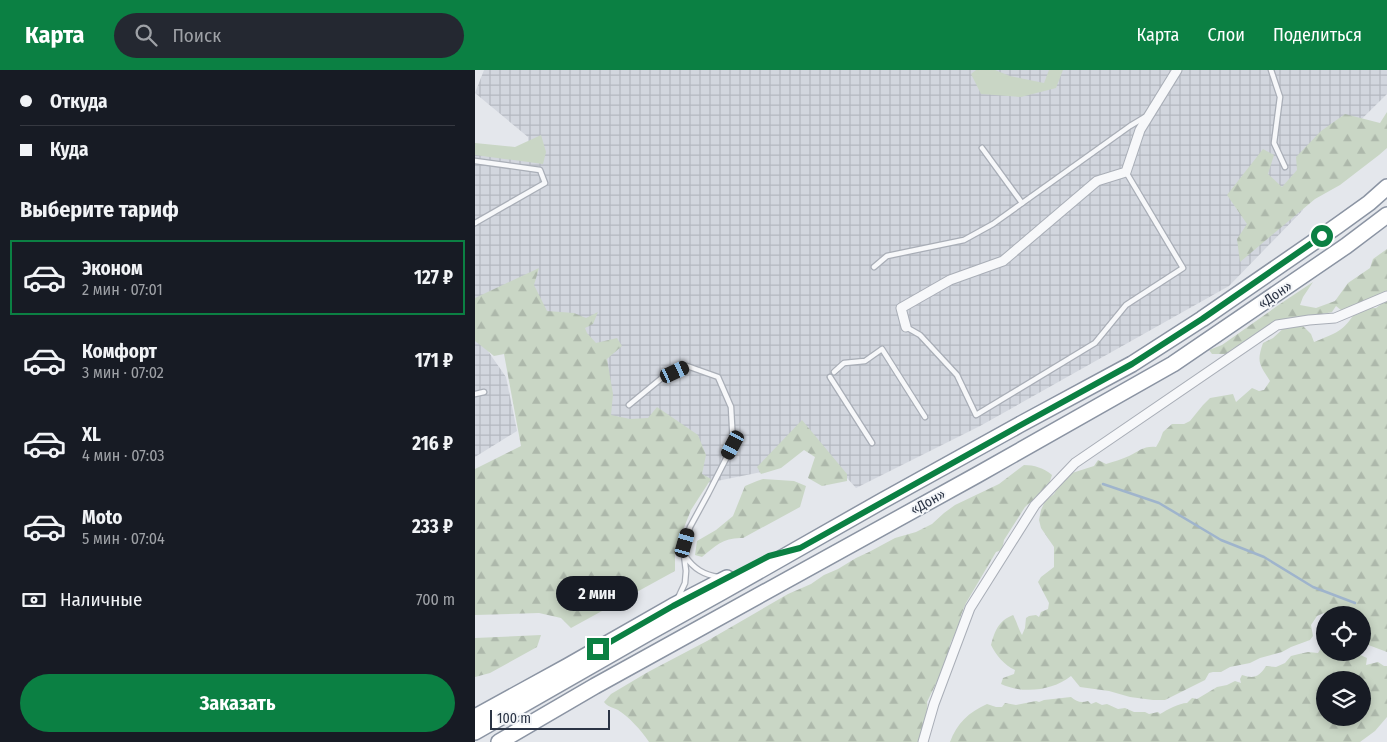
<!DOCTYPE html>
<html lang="ru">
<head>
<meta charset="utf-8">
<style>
	body { margin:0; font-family:"Fira Sans Condensed",sans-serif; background:#242831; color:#f1f3f6; height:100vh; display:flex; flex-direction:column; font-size:19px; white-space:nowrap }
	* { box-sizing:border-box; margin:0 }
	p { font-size:16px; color:#9ea1a6 }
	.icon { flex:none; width:28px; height:28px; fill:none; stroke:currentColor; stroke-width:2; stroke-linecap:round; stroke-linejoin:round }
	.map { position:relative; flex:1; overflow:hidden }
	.side { display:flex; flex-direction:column; background:#171b24; width:475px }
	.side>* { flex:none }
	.banner { display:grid; align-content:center; height:110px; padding:0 20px; background:#171b24 }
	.tools { position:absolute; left:841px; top:536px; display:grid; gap:10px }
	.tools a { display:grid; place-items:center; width:55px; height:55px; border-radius:50%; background:#171b24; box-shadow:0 2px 8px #0003; font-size:25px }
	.scale { position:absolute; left:15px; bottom:12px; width:120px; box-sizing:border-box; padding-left:5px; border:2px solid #2b3445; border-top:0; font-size:14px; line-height:18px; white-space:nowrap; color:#2b3445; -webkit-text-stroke:4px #f4f6f9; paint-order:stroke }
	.end { position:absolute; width:22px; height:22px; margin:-11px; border:6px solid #0b8043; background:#fff; box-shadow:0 0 0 2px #fff }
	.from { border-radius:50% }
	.bubble { position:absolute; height:35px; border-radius:18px; background:#171b24; box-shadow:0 2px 8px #0003; font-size:16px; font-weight:700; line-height:35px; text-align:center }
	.car { position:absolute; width:15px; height:30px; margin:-15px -8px; border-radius:6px; box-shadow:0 0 4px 1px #0007; background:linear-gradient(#222 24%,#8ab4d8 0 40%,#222 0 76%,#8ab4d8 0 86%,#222 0) }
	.banner b { display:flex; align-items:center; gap:18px; height:48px; font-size:19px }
	.banner b+b { border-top:1px solid #363941 }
	.banner i { width:12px; height:12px; background:#f1f3f6 }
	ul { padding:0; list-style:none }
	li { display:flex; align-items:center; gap:15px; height:75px; margin:0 10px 8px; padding:0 10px; border:2px solid transparent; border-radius:0px }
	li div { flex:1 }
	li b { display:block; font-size:19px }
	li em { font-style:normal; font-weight:700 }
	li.on { border-color:#0b8043 }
	li>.icon { width:45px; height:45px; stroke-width:1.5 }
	h2 { padding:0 20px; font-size:22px; line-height:60px }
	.pay { display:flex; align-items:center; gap:12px; height:55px; padding:0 20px; font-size:19px }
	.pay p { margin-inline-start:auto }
	.button { display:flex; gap:10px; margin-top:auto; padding:10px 20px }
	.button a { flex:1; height:58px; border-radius:30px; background:#0b8043; color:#fff; font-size:20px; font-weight:700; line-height:58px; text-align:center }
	header { display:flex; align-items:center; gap:30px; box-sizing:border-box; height:70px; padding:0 25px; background:#0b8043; color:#fff }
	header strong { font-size:24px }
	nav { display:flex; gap:28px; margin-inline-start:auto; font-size:18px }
	.search { width:350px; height:45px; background:#242831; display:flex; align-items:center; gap:12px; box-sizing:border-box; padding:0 18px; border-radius:28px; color:#9ea1a6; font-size:19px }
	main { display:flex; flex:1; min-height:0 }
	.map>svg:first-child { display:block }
	.industrial { fill:url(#industrial-grid) }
	.grass { fill:#c9d6c5 }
	.forest { fill:url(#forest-firs); fill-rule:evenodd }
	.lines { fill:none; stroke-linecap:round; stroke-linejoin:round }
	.stream { stroke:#9fb4cc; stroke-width:2.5 }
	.service-casing { stroke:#a9aeb7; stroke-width:7 }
	.minor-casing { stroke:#a9aeb7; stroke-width:11 }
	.trunk-casing { stroke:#8b94a3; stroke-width:18 }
	.service { stroke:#f7f8fa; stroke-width:4.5 }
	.minor { stroke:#f7f8fa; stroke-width:9 }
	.trunk { stroke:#fff; stroke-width:15 }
	.route { stroke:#0b8043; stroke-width:6 }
	.labels { text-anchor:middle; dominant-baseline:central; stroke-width:4; stroke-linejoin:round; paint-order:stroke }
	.street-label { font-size:14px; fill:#2b3445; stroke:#f4f6f9 }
</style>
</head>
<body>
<header>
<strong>Карта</strong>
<div class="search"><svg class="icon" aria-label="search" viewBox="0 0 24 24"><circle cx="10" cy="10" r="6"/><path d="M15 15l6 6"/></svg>Поиск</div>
<nav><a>Карта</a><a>Слои</a><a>Поделиться</a></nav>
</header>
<main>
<section class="side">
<div class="banner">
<b><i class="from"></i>Откуда</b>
<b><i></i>Куда</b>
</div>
<h2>Выберите тариф</h2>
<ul>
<li class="on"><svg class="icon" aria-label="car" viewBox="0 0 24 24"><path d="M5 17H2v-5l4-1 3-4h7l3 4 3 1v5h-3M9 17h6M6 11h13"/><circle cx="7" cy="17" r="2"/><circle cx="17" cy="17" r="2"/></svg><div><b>Эконом</b><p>2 мин · 07:01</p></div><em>127 ₽</em></li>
<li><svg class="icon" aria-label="car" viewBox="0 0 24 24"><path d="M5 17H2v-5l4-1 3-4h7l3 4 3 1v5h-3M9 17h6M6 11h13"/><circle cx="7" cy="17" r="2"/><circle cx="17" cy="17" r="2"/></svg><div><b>Комфорт</b><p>3 мин · 07:02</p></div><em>171 ₽</em></li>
<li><svg class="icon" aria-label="car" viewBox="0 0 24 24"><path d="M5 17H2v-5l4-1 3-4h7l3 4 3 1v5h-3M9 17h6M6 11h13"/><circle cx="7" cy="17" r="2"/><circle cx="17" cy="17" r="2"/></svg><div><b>XL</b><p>4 мин · 07:03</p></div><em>216 ₽</em></li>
<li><svg class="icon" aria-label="car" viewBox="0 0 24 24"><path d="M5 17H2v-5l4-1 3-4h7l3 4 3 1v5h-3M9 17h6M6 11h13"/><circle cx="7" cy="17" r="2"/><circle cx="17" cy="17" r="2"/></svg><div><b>Moto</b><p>5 мин · 07:04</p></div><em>233 ₽</em></li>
</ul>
<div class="pay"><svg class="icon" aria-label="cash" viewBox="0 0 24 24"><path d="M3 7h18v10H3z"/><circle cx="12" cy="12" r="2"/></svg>Наличные<p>700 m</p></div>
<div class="button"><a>Заказать</a></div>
</section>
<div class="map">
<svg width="912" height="672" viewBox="0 0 912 672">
	<defs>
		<pattern id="industrial-grid" width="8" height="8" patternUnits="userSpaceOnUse" patternTransform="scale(1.25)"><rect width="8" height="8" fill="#d2d6de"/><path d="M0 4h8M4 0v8" fill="none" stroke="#b4b8c0"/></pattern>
		<pattern id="forest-firs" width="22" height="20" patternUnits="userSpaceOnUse" patternTransform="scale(1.25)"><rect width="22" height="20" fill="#c9d6c5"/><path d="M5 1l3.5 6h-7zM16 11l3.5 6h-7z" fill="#adb8ab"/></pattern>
	</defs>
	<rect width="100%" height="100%" fill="#e4e7ec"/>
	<path class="industrial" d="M9 0H912V24L827 108 828 140 754 216 505 356 381 418 330 361 291 401 227 414 125 356 127 298 1 264 31 307 42 361 0 387V83L53 89V67L0 23Z"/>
	<g class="grass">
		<path d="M501 0H520L535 6 569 13 574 0H588L581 18 546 27 506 24 496 4Z"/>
		<path d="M66 65 71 82 68 94 0 85V73L40 77Z"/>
	</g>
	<g class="forest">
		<path d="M912 42V78L904 85 865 115 840 129 765 192 762 169 772 154 752 125 788 79 799 85 793 104 807 117 822 100 821 87 846 61 870 44 905 53Z"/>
		<path d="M912 179V222C896 227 883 238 866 240L861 236 857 242 839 246 814 248 805 251 772 272 757 279 754 284H737L734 280 747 275 805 234 838 212 828 227 825 235 841 238 860 231 873 213 895 198 898 189Z"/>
		<path d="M64 198 59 215 72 241 99 243 111 248 123 242 118 254 110 258 112 263 121 273 142 268 147 276 132 289 138 324 136 345 155 349 173 348 182 337 223 365 231 385 227 404 236 409 216 440 200 480V501L96 558 86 548 64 543 0 545V399L46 376 29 284 19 286 0 271V228Z"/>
		<path d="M912 230V582L888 573V545H851L849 543 842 546 836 555 838 566 835 570 816 577 807 582 785 588 775 593 755 597 746 602H738L734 603 730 610 690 630H678L655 627 634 621 605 617 596 606C577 621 548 624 526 614L528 608 539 604 540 600C529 595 521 585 516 575 520 561 523 551 538 545 542 552 543 558 547 565L550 558 551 548 554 546 561 545 564 547 566 542 573 539 574 533 563 512 566 507 579 497V477L566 458 564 450 566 440 570 431 579 424 583 417 597 403 619 396 623 390 631 394C638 392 647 389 654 386 665 381 668 376 681 377L685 370 688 362 697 354H709L715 351 728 335 735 328 758 324 761 332 777 318 784 321 789 320 795 311C785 295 781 293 788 273L798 268 811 256 826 254 836 264 839 272C861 263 868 262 881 241L888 238H901Z"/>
		<path d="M327 350 372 404V411L347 416 333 408 340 387 329 380 306 398 286 404 282 397Z"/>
		<path d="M549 395C559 395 569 398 577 405L573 417 550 437 529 470 527 480 521 482 491 533 486 545 484 556 476 572 469 597 452 632C454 641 448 646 451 657L443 672H174C167 661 153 646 143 640 137 637 133 637 129 632L136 624 173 602 232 571 313 524 336 514 349 505 363 499 381 488 394 482 420 468 441 462 457 454 469 443 480 435 524 414Z"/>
		<path d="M288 409 319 411 331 416 325 437 268 468C249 467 240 476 227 487L220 485 222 471 241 460 258 446 270 416 282 411Z"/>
		<path d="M66 565 62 577 15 603 0 607V568Z"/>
		<path d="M849 573 850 582 881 583 892 588 891 595 903 592 909 596H912V647L900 661 885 672H475C482 653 494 642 512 634L521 637H527L530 633 541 635 561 631 564 632 569 630 596 627C602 632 606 633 613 631L616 634 621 632 627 635 632 634 643 639 650 638 659 642H670L674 644 683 642 685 644C692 640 704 633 712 633L717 628 722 629 742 617 752 615 760 611 766 613 765 609 767 605C779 609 784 607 791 596L801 597 810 593 816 586 824 584 833 582 843 583ZM850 610H888V648H850Z"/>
	</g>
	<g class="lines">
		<path class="stream" d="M628 414 684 433 746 470 789 487 838 517 880 533"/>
		<g class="service-casing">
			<g id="service">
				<path d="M796 0 805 27 799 73 810 97"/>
				<path d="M507 78 547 133"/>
				<path d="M0 91 65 100 70 113 0 153"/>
				<path d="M399 197 412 186 489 170 518 154 655 56 670 47"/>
				<path d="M431 257 445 265 482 305 501 345 620 273 651 235 708 198 651 102"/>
				<path d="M359 302 369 293 390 291 407 279 450 347"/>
				<path d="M355 307 397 373"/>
				<path d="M0 324 9 322"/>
				<path d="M154 335 188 307 212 296 243 307 256 337 258 375 233 424 215 457 210 473 209 485 211 501 210 513 203 528"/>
				<path d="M210 486C219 499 229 505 244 507"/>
			</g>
		</g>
		<g class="minor-casing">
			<g id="minor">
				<path d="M431 257 426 238 475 210 528 191 622 111 651 102 665 60 702 0"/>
				<path d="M448 672 459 634 495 538 560 435 600 393 802 255 834 250 860 248 912 226"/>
			</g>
		</g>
		<g class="trunk-casing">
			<g id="trunk">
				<path d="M0 647 93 596 198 536 252 508"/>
				<path d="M0 662 175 562 247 522 407 431 544 355 657 294 727 249 862 156 894 133 912 117"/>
				<path d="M24 672 120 616 502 405 698 294 871 176 912 145"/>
			</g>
		</g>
		<use href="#service" class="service"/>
		<use href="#minor" class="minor"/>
		<use href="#trunk" class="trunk"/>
	</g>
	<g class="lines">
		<path class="route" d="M123 579 198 536 294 486 325 478 544 356 657 294 727 249 847 166"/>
	</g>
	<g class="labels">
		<g class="street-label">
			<text transform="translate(800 225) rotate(-34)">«Дон»</text>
			<text transform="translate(453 432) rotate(-29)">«Дон»</text>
		</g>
	</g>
</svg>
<div class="tools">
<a><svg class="icon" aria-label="locate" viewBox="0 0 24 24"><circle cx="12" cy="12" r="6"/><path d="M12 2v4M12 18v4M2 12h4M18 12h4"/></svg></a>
<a><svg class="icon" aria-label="layers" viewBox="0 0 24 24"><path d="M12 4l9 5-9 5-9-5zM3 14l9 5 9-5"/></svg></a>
</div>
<div class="scale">100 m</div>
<i class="end from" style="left:847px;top:166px"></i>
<i class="end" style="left:123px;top:579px"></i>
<div class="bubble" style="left:81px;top:506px;width:82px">2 мин</div>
<i class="car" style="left:200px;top:302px;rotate:65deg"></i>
<i class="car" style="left:258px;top:375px;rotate:208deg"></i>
<i class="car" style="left:210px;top:473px;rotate:16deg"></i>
</div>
</main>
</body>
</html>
